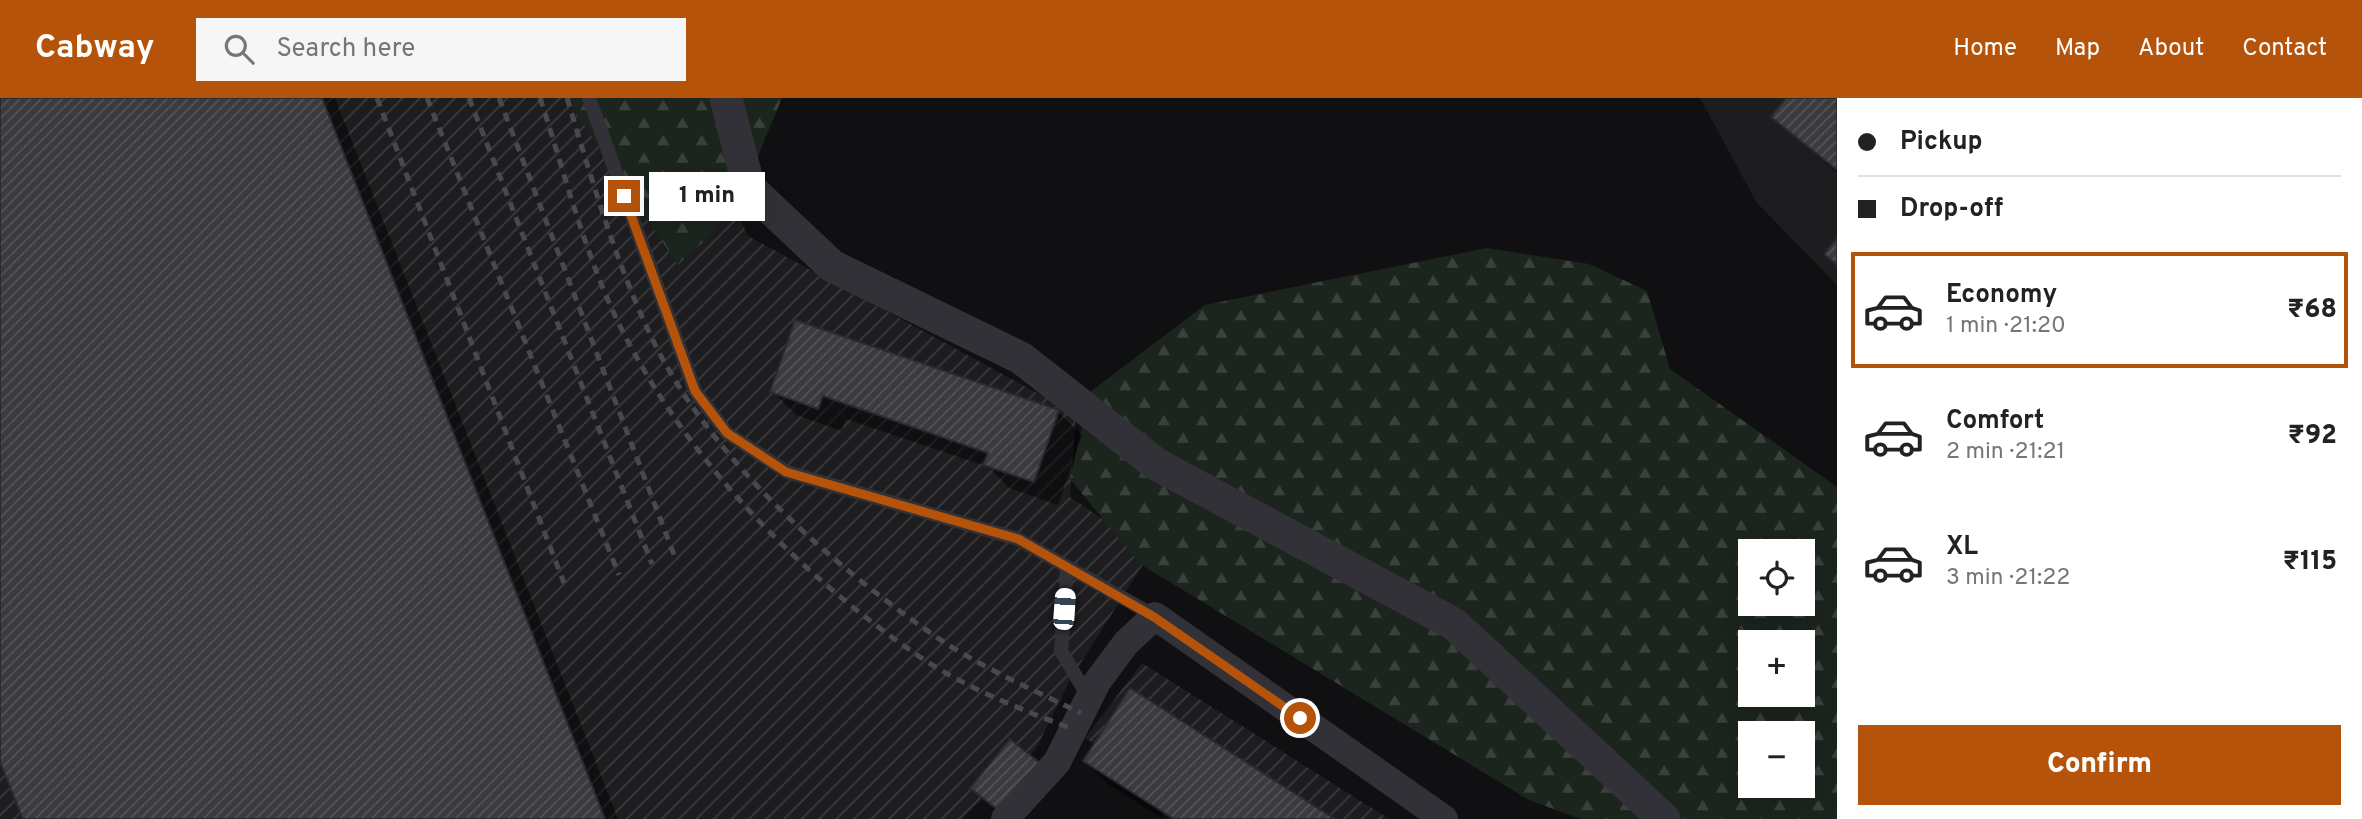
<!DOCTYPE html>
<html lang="en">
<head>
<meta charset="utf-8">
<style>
	body { margin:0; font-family:Overpass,sans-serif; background:#f6f6f6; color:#222; height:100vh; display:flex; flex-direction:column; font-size:26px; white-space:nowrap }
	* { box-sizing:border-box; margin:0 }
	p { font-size:23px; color:#767676 }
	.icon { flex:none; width:38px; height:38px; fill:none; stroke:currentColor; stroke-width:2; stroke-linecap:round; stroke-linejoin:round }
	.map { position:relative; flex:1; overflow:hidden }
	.details { display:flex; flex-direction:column; background:#fff; width:525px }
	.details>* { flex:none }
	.hud { display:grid; align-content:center; height:154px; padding:0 21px; background:#fff }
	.buttons { position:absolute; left:1738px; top:441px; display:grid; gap:14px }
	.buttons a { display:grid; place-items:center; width:77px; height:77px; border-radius:0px; background:#fff; box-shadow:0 7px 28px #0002; font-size:35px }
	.end { position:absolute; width:32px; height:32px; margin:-16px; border:9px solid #b45309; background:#fff; box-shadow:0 0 0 4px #fff }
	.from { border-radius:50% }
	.bubble { position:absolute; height:49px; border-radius:0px; background:#fff; box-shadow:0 7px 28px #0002; font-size:23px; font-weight:800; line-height:49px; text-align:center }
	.car { position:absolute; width:21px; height:42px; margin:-21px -10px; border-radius:9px; box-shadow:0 0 5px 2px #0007; background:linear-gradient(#fff 24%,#345 0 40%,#fff 0 76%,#345 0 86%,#fff 0) }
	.hud b { display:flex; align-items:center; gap:24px; height:66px; font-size:26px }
	.hud b+b { border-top:2px solid #e0e0e0 }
	.hud i { width:18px; height:18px; background:#222 }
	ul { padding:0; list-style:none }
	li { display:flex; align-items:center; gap:21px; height:116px; margin:0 14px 10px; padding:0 7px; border:4px solid transparent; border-radius:0px }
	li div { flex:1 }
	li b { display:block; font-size:26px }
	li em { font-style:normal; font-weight:800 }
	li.on { border-color:#b45309 }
	li>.icon { width:63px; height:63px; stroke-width:1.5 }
	.button { display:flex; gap:14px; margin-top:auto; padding:14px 21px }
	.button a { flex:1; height:80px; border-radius:0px; background:#b45309; color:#fff; font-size:28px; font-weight:800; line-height:80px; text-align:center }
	header { display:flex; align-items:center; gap:42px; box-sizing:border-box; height:98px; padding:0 35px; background:#b45309; color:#fff }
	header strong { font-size:33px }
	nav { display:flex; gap:38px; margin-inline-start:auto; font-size:24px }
	.search { width:490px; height:63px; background:#f6f6f6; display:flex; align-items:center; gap:18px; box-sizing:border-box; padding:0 24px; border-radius:0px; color:#767676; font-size:26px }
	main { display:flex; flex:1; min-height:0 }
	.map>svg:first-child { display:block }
	.built { fill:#1d1c1f }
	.industrial { fill:url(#industrial-furrows) }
	.forest { fill:url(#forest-firs); fill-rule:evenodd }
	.shadow { fill:#0007 }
	.building { fill:url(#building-hatch); stroke:#2b2a2e; stroke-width:2 }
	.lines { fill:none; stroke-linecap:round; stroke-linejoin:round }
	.service { stroke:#313137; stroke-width:14 }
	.minor { stroke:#313137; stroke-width:28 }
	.tertiary { stroke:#313137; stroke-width:33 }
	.rail { stroke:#484850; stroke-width:5; stroke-dasharray:9 7; stroke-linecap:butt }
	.route { stroke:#b45309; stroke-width:9 }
</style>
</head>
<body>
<header>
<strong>Cabway</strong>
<div class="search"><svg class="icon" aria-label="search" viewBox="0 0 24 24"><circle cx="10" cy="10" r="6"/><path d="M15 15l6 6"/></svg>Search here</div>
<nav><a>Home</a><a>Map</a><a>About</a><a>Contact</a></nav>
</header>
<main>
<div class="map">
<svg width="1837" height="721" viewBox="0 0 1837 721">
	<defs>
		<pattern id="industrial-furrows" width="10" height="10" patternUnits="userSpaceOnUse" patternTransform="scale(1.75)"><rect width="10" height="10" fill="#1d1c1f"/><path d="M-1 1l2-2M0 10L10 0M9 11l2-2" fill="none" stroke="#3b3a3d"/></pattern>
		<pattern id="forest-firs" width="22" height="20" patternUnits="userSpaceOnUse" patternTransform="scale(1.75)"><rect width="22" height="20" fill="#1c241e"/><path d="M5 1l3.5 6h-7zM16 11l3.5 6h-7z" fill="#3a413c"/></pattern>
		<pattern id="building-hatch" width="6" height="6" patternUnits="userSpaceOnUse" patternTransform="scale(1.75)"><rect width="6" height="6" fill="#3a3a3f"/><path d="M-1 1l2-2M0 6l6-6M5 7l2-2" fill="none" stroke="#535358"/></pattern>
	</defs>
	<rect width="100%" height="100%" fill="#101012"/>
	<path class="built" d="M1700 0H1837V187L1757 105Z"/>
	<g class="industrial">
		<path d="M0 0H684L748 138 1076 316 1070 399 1151 454 1070 582 1036 651 961 721H0Z"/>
		<path d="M1142 565 1389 721H1162L1167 692 1085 640Z"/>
	</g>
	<g class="forest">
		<path d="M566 0H782L745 89 712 136 678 167Z"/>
		<path d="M1487 150 1589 166 1647 193 1670 271 1837 389V721H1581L1529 702 1140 466 1070 381 1090 294 1205 207ZM1750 453H1802V506H1750ZM1750 544H1802V597H1750ZM1750 635H1802V688H1750Z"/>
	</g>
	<g class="shadow">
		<path d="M0 0H335L618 721H24L0 659Z"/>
		<path d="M1789 0H1837V75L1773 19Z"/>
		<path d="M772 293 1058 314 1082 337 1058 407 1009 390 989 369 846 321 842 333 796 317Z"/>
		<path d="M1085 663 1332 721H1163L1109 687Z"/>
	</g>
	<g class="building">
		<path d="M0 0H322L605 721H23L0 664Z"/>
		<path d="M1786 0H1837V72L1771 19Z"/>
		<path d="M1837 140V167L1824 156Z"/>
		<path d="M795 222 1059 312 1034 384 983 367 988 355 823 298 818 311 770 294Z"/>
		<path d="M1130 590 1335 721H1174L1083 663Z"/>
		<path d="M1010 641 1041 666 1002 715 970 690Z"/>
	</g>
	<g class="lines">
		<g class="service">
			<path d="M589 0 695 293 727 335 787 374 1018 441 1155 518"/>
			<path d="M1067 469 1061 553 1089 600"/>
		</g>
		<path class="minor" d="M1005 721 1057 664 1097 584 1126 545 1155 518 1444 721"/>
		<path class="tertiary" d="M726 0 749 90 832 168 1021 260 1156 366 1454 526 1664 721"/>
		<g class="rail">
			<path d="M377 0 564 485"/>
			<path d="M427 0 619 477"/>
			<path d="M469 0 652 466"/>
			<path d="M499 0 676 462"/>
			<path d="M540 0C565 76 585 158 621 230 688 363 797 475 920 559 966 590 1022 612 1073 631"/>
			<path d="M567 0C591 79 614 159 649 234 705 355 824 461 932 536 978 568 1031 591 1081 615"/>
		</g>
	</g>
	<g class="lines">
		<path class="route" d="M624 98 695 293 727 335 786 374 1018 441 1154 519 1300 620"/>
	</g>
</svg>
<div class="buttons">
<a><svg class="icon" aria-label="locate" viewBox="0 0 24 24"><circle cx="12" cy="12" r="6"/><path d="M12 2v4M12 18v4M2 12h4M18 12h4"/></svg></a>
<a>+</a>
<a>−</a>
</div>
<i class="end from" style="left:1300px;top:620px"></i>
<i class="end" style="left:624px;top:98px"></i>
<div class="bubble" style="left:649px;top:74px;width:116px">1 min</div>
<i class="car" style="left:1064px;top:511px;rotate:4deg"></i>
</div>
<section class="details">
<div class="hud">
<b><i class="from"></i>Pickup</b>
<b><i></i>Drop-off</b>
</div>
<ul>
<li class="on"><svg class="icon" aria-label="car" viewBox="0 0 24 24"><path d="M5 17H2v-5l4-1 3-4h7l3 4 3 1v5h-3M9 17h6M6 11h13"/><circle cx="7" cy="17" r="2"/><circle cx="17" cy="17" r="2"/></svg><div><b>Economy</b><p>1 min · 21:20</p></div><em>₹68</em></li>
<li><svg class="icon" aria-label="car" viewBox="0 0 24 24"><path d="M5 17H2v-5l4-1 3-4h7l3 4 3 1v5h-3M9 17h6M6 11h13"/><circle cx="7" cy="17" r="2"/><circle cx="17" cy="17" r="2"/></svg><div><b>Comfort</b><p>2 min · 21:21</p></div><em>₹92</em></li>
<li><svg class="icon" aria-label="car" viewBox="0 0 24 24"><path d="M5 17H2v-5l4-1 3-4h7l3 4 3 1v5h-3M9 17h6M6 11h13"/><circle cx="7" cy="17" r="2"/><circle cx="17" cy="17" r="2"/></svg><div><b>XL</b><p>3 min · 21:22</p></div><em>₹115</em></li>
</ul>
<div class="button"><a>Confirm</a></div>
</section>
</main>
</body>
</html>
